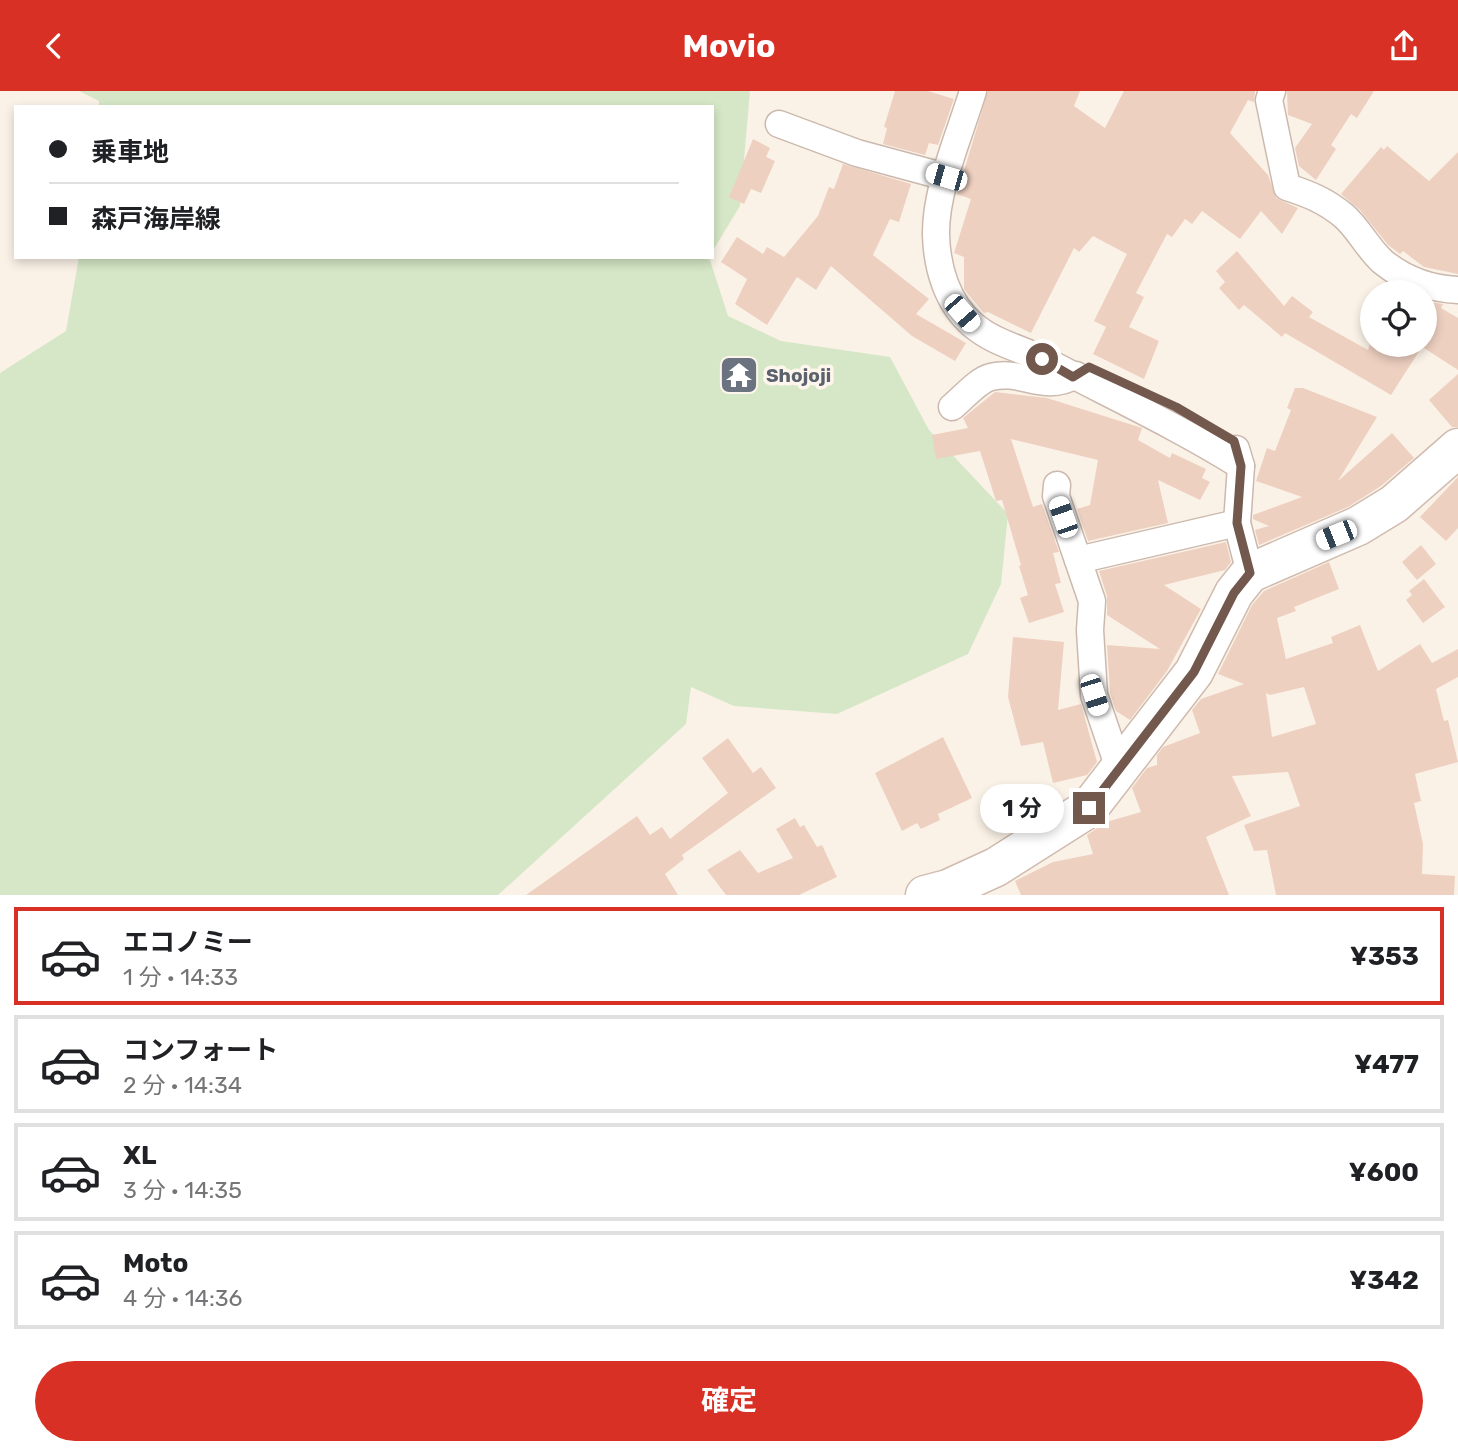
<!DOCTYPE html>
<html lang="ja">
<head>
<meta charset="utf-8">
<style>
	body { margin:0; font-family:Rubik,"Noto Sans JP",sans-serif; background:#f6f6f6; color:#202124; height:100vh; display:flex; flex-direction:column; font-size:26px; white-space:nowrap }
	* { box-sizing:border-box; margin:0 }
	p { font-size:23px; color:#757577 }
	.icon { flex:none; width:38px; height:38px; fill:none; stroke:currentColor; stroke-width:2; stroke-linecap:round; stroke-linejoin:round }
	.map { position:relative; height:804px; overflow:hidden }
	.details { display:flex; flex-direction:column; background:#fff; flex:1 }
	.details>* { flex:none }
	.guide { position:absolute; left:14px; top:14px; width:700px; height:154px; border-radius:0px; box-shadow:0 4px 10px #0003; display:grid; align-content:center; height:154px; padding:0 35px; background:#fff }
	.tools { position:absolute; left:1360px; top:189px; display:grid; gap:14px }
	.tools a { display:grid; place-items:center; width:77px; height:77px; border-radius:50%; background:#fff; box-shadow:0 4px 10px #0003; font-size:35px }
	.end { position:absolute; width:32px; height:32px; margin:-16px; border:9px solid #72584d; background:#fff; box-shadow:0 0 0 4px #fff }
	.from { border-radius:50% }
	.bubble { position:absolute; height:49px; border-radius:24px; background:#fff; box-shadow:0 4px 10px #0003; font-size:23px; font-weight:700; line-height:49px; text-align:center }
	.car { position:absolute; width:21px; height:42px; margin:-21px -10px; border-radius:9px; box-shadow:0 0 5px 2px #0007; background:linear-gradient(#fff 24%,#345 0 40%,#fff 0 76%,#345 0 86%,#fff 0) }
	.guide b { display:flex; align-items:center; gap:24px; height:66px; font-size:26px }
	.guide b+b { border-top:2px solid #e0e0e0 }
	.guide i { width:18px; height:18px; background:#202124 }
	ul { padding:12px 0 0; list-style:none }
	li { display:flex; align-items:center; gap:21px; height:98px; margin:0 14px 10px; padding:0 21px; border:4px solid #e0e0e0; border-radius:0px }
	li div { flex:1 }
	li b { display:block; font-size:26px }
	li em { font-style:normal; font-weight:700 }
	li.on { border-color:#d93025 }
	li>.icon { width:63px; height:63px; stroke-width:1.5 }
	.cta { display:flex; gap:14px; margin-top:auto; padding:14px 35px }
	.cta a { flex:1; height:80px; border-radius:42px; background:#d93025; color:#fff; font-size:28px; font-weight:700; line-height:80px; text-align:center }
	header { display:flex; justify-content:space-between; align-items:center; height:91px; padding:0 35px; background:#d93025; color:#fff; font-size:32px; font-weight:700 }
	.map>svg:first-child { display:block }
	.green { fill:#d5e7c6 }
	.building { fill:#eed0c1; fill-rule:evenodd }
	.lines { fill:none; stroke-linecap:round; stroke-linejoin:round }
	.minor-casing { stroke:#ccb9ae; stroke-width:29 }
	.secondary-casing { stroke:#d0bbae; stroke-width:41 }
	.minor { stroke:#fff; stroke-width:26 }
	.secondary { stroke:#fff; stroke-width:38 }
	.route { stroke:#72584d; stroke-width:9 }
	.labels { text-anchor:middle; dominant-baseline:central; stroke-width:7; stroke-linejoin:round; paint-order:stroke }
	.worship-label { font-size:19px; font-weight:bold; fill:#5b616d; stroke:#fef6ed; text-anchor:start }
</style>
</head>
<body>
<header><svg class="icon" aria-label="back" viewBox="0 0 24 24"><path d="M15 5l-7 7 7 7"/></svg>Movio<svg class="icon" aria-label="share" viewBox="0 0 24 24"><path d="M12 15V3M7 8l5-5 5 5M5 13v7h14v-7"/></svg></header>
<div class="map">
<svg width="1458" height="804" viewBox="0 0 1458 804">
	<rect width="100%" height="100%" fill="#fbf2e7"/>
	<g class="green">
		<path d="M79 0H750L740 115 712 161V16H99V10Z"/>
		<path d="M79 166H709L728 225 781 250 890 266 929 339 1008 423 1001 493 968 563 837 623 734 615 691 596 686 633 498 804H0V282L66 240Z"/>
	</g>
	<g class="building">
		<path d="M895 0H928L954 8 938 54 929 52 925 64 883 53 887 37 884 36Z"/>
		<path d="M988 0H1080L1074 15 1105 37 1124 0H1255L1254 11 1248 9 1230 42 1268 84 1276 107 1298 117 1282 143 1261 120 1240 148 1202 120 1192 133 1185 128 1172 146 1167 143 1136 202 1144 206 1129 236 1159 250 1144 288 1093 263 1106 236 1094 230 1127 163 1093 145 1079 161 1074 157 1031 242 988 221 984 222 964 198V166L954 162 971 108 957 103Z"/>
		<path d="M1287 0H1374L1357 27 1351 23 1331 54 1336 58 1316 89 1299 75 1295 57 1312 33 1288 24Z"/>
		<path d="M753 48 770 57 766 66 775 70 761 102 751 98 744 113 729 106Z"/>
		<path d="M1387 55 1429 90 1458 61V183L1424 176 1403 160 1400 163 1388 154 1360 119 1341 103 1381 56 1384 59Z"/>
		<path d="M843 73 911 93 899 131 890 128 873 164 929 208 916 223 966 252 955 270 912 245 831 175 816 199 797 186 767 234 735 213 747 188 721 171 737 146 763 163 767 156 784 166 818 125 829 96 834 98Z"/>
		<path d="M1237 160 1284 215 1292 205 1313 221 1309 226 1368 259 1371 250 1372 254H1423L1391 304 1285 242 1282 246 1244 214 1239 219 1219 197 1225 191 1216 180Z"/>
		<path d="M1424 210 1443 213 1441 217 1458 227V279L1424 257Z"/>
		<path d="M1458 283V336H1452L1429 309Z"/>
		<path d="M1295 297H1303L1377 326 1338 390 1392 342 1414 367 1381 395 1348 416 1259 454 1255 439 1269 435 1253 428V424L1302 406 1256 390 1267 357 1275 360 1291 319 1287 317Z"/>
		<path d="M995 301 1047 307 1142 337 1138 349 1170 367 1172 362 1206 378 1202 387 1210 391 1200 409 1158 389 1168 432 1088 450 1077 418 1090 414 1098 369 1011 348 1033 416 1042 413 1059 461 1053 462 1061 492 1055 493 1064 521 1029 532 1020 507 1028 504 1019 475 1021 474 1002 409 996 410 980 360 936 368 932 344 968 337 963 327Z"/>
		<path d="M1458 386V437L1446 450 1420 426Z"/>
		<path d="M1226 451 1231 471 1225 479 1164 494 1201 518 1167 580 1130 629 1116 620 1110 601 1107 554 1160 558 1107 524V505L1099 480Z"/>
		<path d="M1421 454 1436 473 1417 489 1402 471Z"/>
		<path d="M1329 471 1339 498 1294 516 1296 520 1277 527 1286 568 1333 552 1331 546 1360 534 1378 580 1420 553 1432 572 1458 558V586L1436 598 1444 630 1448 629 1458 671 1415 683 1421 710 1414 712 1423 753 1422 783 1455 785 1454 804H1276L1267 759 1254 760 1244 734 1300 715 1288 681 1232 685 1251 725 1206 746 1229 804H1021L1015 790 1053 771 1093 763 1087 744 1106 731 1141 721 1132 697 1147 677 1157 674V664L1163 656 1200 642 1192 619 1201 608 1244 593 1218 583 1252 514 1264 500ZM1304 596 1316 633 1272 646 1266 602 1270 604Z"/>
		<path d="M1424 488 1445 516 1423 532 1406 509 1412 504 1409 500Z"/>
		<path d="M1013 546 1064 551 1058 619 1081 613 1097 671 1087 684 1053 692 1043 651 1021 655 1008 606Z"/>
		<path d="M943 646 972 707 938 723 940 729 921 738 917 732 902 740 875 682Z"/>
		<path d="M728 647 753 682 761 676 776 697 682 764 684 768 665 783 678 804H526L637 725 650 744 662 736 670 748 728 702 702 667Z"/>
		<path d="M795 727 800 736 804 734 817 756 822 754 837 786 799 804H726L707 779 740 759 758 782 793 767 776 738Z"/>
	</g>
	<g class="lines">
		<g class="minor-casing">
			<g id="minor">
				<path d="M973 0C960 43 935 99 936 144 937 177 947 212 973 234 994 252 1020 257 1044 269 1110 304 1177 335 1241 375"/>
				<path d="M1272 0 1269 9 1287 96C1309 103 1326 110 1344 125 1359 138 1368 158 1383 171 1404 188 1431 198 1458 199"/>
				<path d="M779 33 857 62 946 86"/>
				<path d="M952 316C962 308 978 289 991 286 1023 278 1043 303 1076 284"/>
				<path d="M1236 358 1241 375 1237 432 1250 482"/>
				<path d="M1057 394 1056 405 1092 510 1090 539 1094 604 1120 680"/>
				<path d="M1078 469 1237 432"/>
			</g>
		</g>
		<g class="secondary-casing">
			<path id="secondary" d="M925 804 948 798 996 776 1089 717 1194 581 1234 502 1250 482 1358 435 1394 413 1458 357"/>
		</g>
		<use href="#minor" class="minor"/>
		<use href="#secondary" class="secondary"/>
	</g>
	<g class="lines">
		<path class="route" d="M1042 268 1073 286 1089 276 1176 316 1234 350 1241 375 1237 432 1250 482 1234 502 1194 581 1089 717"/>
	</g>
	<defs>
		<g id="temple-square" transform="scale(2.0125)"><rect x="-9" y="-9" width="18" height="18" rx="4" fill="#6b7280" stroke="#fef6ed"/><path d="M0-6L5-2H3V0L6.5 2.5H4V6H1.5V3h-3V6H-4V2.5H-6.5L-3 0V-2H-5Z" fill="#fff"/></g>
	</defs>
	<g fill-rule="evenodd">
		<use href="#temple-square" x="739" y="284"/>
	</g>
	<g class="labels">
		<g class="worship-label">
			<text x="766" y="284">Shojoji</text>
		</g>
	</g>
</svg>
<div class="tools">
<a><svg class="icon" aria-label="locate" viewBox="0 0 24 24"><circle cx="12" cy="12" r="6"/><path d="M12 2v4M12 18v4M2 12h4M18 12h4"/></svg></a>
</div>
<i class="end from" style="left:1042px;top:268px"></i>
<i class="end" style="left:1089px;top:717px"></i>
<div class="bubble" style="left:980px;top:693px;width:84px">1 分</div>
<i class="car" style="left:946px;top:86px;rotate:286deg"></i>
<i class="car" style="left:962px;top:222px;rotate:139deg"></i>
<i class="car" style="left:1063px;top:426px;rotate:341deg"></i>
<i class="car" style="left:1336px;top:444px;rotate:248deg"></i>
<i class="car" style="left:1094px;top:604px;rotate:162deg"></i>
<div class="guide">
<b><i class="from"></i>乗車地</b>
<b><i></i>森戸海岸線</b>
</div>
</div>
<section class="details">
<ul>
<li class="on"><svg class="icon" aria-label="car" viewBox="0 0 24 24"><path d="M5 17H2v-5l4-1 3-4h7l3 4 3 1v5h-3M9 17h6M6 11h13"/><circle cx="7" cy="17" r="2"/><circle cx="17" cy="17" r="2"/></svg><div><b>エコノミー</b><p>1 分 · 14:33</p></div><em>¥353</em></li>
<li><svg class="icon" aria-label="car" viewBox="0 0 24 24"><path d="M5 17H2v-5l4-1 3-4h7l3 4 3 1v5h-3M9 17h6M6 11h13"/><circle cx="7" cy="17" r="2"/><circle cx="17" cy="17" r="2"/></svg><div><b>コンフォート</b><p>2 分 · 14:34</p></div><em>¥477</em></li>
<li><svg class="icon" aria-label="car" viewBox="0 0 24 24"><path d="M5 17H2v-5l4-1 3-4h7l3 4 3 1v5h-3M9 17h6M6 11h13"/><circle cx="7" cy="17" r="2"/><circle cx="17" cy="17" r="2"/></svg><div><b>XL</b><p>3 分 · 14:35</p></div><em>¥600</em></li>
<li><svg class="icon" aria-label="car" viewBox="0 0 24 24"><path d="M5 17H2v-5l4-1 3-4h7l3 4 3 1v5h-3M9 17h6M6 11h13"/><circle cx="7" cy="17" r="2"/><circle cx="17" cy="17" r="2"/></svg><div><b>Moto</b><p>4 分 · 14:36</p></div><em>¥342</em></li>
</ul>
<div class="cta"><a>確定</a></div>
</section>
</body>
</html>
